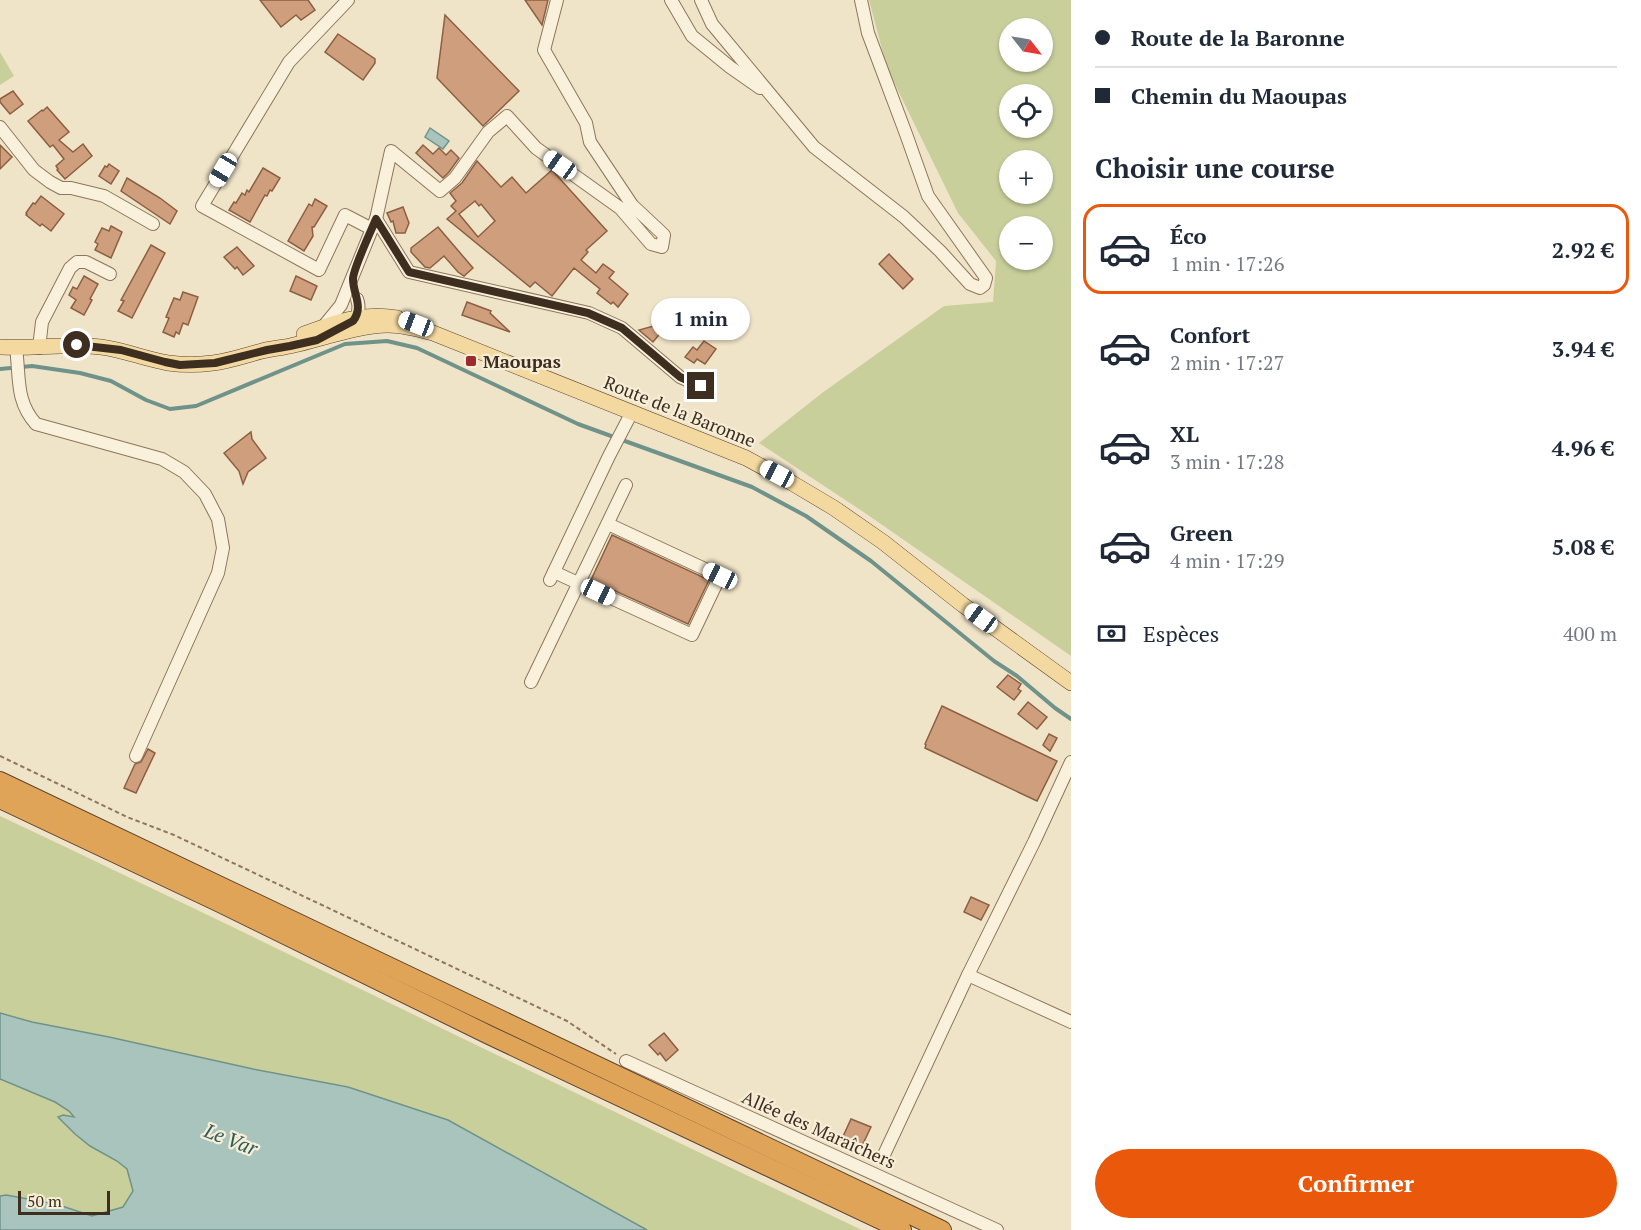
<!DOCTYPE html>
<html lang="fr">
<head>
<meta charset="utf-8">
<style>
	body { margin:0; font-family:"PT Serif",serif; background:#f2f2f3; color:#1f2937; height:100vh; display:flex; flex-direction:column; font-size:22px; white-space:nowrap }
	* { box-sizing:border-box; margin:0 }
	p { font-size:20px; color:#747a83 }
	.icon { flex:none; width:33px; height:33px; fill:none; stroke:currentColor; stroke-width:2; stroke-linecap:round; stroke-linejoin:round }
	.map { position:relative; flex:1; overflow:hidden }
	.sheet { display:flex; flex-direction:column; background:#fff; width:570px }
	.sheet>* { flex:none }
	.top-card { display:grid; align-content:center; height:132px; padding:0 24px; background:#fff }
	.needle { width:39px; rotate:121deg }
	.tools { position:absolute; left:999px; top:18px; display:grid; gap:12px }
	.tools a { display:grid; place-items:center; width:54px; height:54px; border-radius:50%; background:#fff; box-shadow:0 2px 4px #0004; font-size:30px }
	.scale { position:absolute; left:18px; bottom:15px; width:92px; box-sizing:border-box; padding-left:6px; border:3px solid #3d2e20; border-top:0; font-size:16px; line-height:21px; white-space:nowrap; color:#3d2e20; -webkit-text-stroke:4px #f7eed8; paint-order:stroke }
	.end { position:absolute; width:27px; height:27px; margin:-14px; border:8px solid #3d2e20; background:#fff; box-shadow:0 0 0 3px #fff }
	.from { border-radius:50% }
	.bubble { position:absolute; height:42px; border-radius:21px; background:#fff; box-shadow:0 2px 4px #0004; font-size:20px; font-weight:700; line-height:42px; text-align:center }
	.car { position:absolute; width:18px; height:36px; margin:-18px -9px; border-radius:8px; box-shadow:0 0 4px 2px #0007; background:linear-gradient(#fff 24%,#345 0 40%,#fff 0 76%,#345 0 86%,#fff 0) }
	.top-card b { display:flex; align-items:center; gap:21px; height:57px; font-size:22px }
	.top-card b+b { border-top:2px solid #e0e1e3 }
	.top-card i { width:15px; height:15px; background:#1f2937 }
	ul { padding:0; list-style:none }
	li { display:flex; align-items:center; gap:18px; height:90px; margin:0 12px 9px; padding:0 12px; border:3px solid transparent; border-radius:18px }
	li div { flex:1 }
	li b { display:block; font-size:22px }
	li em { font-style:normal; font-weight:700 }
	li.active { border-color:#ea580c }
	li>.icon { width:54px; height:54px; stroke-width:1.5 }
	h2 { padding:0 24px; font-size:27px; line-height:72px }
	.pay { display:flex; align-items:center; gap:15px; height:66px; padding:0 24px; font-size:22px }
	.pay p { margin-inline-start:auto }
	.action { display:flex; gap:12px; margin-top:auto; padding:12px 24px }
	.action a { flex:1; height:69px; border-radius:36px; background:#ea580c; color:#fff; font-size:24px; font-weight:700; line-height:69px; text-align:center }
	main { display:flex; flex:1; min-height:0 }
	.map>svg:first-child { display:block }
	.green { fill:#c9cf9b; fill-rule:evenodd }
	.water { fill:#a9c4bc; stroke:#6f938a; stroke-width:1.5 }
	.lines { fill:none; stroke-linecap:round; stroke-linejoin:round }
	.stream { stroke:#6f938a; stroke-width:4 }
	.building { fill:#cf9f7d; stroke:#8d5f41; stroke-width:1.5; fill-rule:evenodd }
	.minor-casing { stroke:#8d765c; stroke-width:14 }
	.major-casing { stroke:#5b4430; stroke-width:16 }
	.highway-casing { stroke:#5b4430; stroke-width:20 }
	.path { stroke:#8d765c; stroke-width:2; stroke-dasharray:4.5 3; stroke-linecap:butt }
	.minor { stroke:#faf1dc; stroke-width:12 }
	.major { stroke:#f3d9a0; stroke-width:15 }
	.highway { stroke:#e0a458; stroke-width:18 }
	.route { stroke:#3d2e20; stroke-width:8 }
	.poi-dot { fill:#9e2a2b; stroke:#f7eed8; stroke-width:2 }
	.labels { text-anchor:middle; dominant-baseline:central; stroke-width:4.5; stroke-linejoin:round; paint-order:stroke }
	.poi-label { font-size:18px; font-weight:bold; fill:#3d2e20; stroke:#f7eed8; text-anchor:start }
	.street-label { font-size:18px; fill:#3d2e20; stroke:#f7eed8 }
	.water-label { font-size:20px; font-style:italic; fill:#2f5d5a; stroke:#f7eed8 }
</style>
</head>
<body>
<main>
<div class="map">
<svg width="1071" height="1230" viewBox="0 0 1071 1230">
	<rect width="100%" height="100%" fill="#f0e4c8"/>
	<g class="green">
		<path d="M869 0H1071V656L865 513 759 443 822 393 944 306 993 302 996 261 958 213 887 68ZM1010 28H1042V62H1010ZM1010 94H1042V128H1010ZM1010 160H1042V194H1010ZM1010 226H1042V260H1010Z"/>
		<path d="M0 52 14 76 0 85Z"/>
		<path d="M0 816C288 952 574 1094 862 1230H647L448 1120 348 1087 253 1069 109 1037 32 1022 0 1013Z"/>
		<path d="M0 1079 55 1102 69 1111 75 1117H58L75 1134 90 1146 117 1161 127 1169 133 1191 123 1207 92 1216 56 1204 6 1195 0 1196Z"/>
	</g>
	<g class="water">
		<path d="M430 128 449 141 443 149 425 137Z"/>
		<path d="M0 1013 32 1022 109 1037 253 1069 348 1087 448 1120 647 1230H0V1196L6 1195 56 1204 92 1216 123 1207 133 1191 127 1169 117 1161 90 1146 75 1134 58 1117 63 1115 74 1117 69 1111 55 1102 0 1079Z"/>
	</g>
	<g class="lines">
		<path class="stream" d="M0 369 32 366 80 373 111 381 146 400 170 409 196 406 345 344 387 341 417 348 578 424 752 487 806 516 871 561 994 661 1017 676 1055 708 1071 719"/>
	</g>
	<g class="building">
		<path d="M260 0H308L315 10 301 20 296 15 281 27Z"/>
		<path d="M525 0H548L542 25Z"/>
		<path d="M445 15 519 91 483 126 437 78Z"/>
		<path d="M338 34 375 59V63L363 80 325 52Z"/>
		<path d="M13 91 23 104 10 114 0 102V99Z"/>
		<path d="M47 107 69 132 59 140 73 152 83 144 92 156 65 179 57 170 58 169 56 166 64 159 53 145 50 147 28 121 42 110 43 111Z"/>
		<path d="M0 145 12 157 0 169Z"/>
		<path d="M423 145 433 154 439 148 446 155 451 150 459 158 449 172 443 178 416 153Z"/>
		<path d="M477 161 501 187 512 177 526 193 552 170 607 231 586 250 588 252 581 260 596 273 603 264 614 272 609 278 628 294 618 307 613 302 611 304 597 293 600 289 574 268 552 296 535 282 530 287 447 219 456 211 451 206 456 201 450 193 462 183ZM475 201 479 206 481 204 495 221 478 237 459 214Z"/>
		<path d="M109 164 119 171 111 184 99 176 105 166 107 167Z"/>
		<path d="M263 168 280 178 272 191 270 190 267 196 265 195 250 222 229 210 234 202 236 203 242 193 245 195 247 190 249 192Z"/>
		<path d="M127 178 160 198 177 211 170 224 121 191Z"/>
		<path d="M41 196 64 214 51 231 42 224 40 226 26 215 27 214 26 213 33 203 35 204Z"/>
		<path d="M315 199 327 206 314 227H312L313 236 304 251 288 241 309 204 312 206Z"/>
		<path d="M403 207 409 223 405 233H396L393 221 391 222 387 213Z"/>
		<path d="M111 226 122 232 111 258 95 250 98 244 95 242 102 228 109 231Z"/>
		<path d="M438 227 473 268 464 276 458 272 444 256 430 268 425 267 411 252V248Z"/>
		<path d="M151 245 165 253 132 318 118 311 124 301 121 300Z"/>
		<path d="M237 247 254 266 243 275 237 267 235 269 224 257Z"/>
		<path d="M889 254 913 279 903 289 879 264Z"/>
		<path d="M84 276 98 284 90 299 92 300 84 315 71 308 76 300 69 295 73 287 77 289Z"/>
		<path d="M296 276 317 286 311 300 290 291Z"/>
		<path d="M183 292 198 297 188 325 183 323 179 334 176 332 174 337 163 332 169 318 166 317 174 298 180 300Z"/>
		<path d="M467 302 491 311 490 313 510 332 462 315Z"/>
		<path d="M657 325 663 330 653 342 639 330Z"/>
		<path d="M704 341 716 349 705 364 697 359 694 363 685 357 693 347 697 350Z"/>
		<path d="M251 432 252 439 266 458 248 472 243 484 239 471 224 453Z"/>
		<path d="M612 535 709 580 688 624 591 580Z"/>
		<path d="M1008 675 1021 684 1018 689 1021 691 1014 700 997 687Z"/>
		<path d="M1028 702 1047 717 1037 729 1018 714Z"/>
		<path d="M942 706 1057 761 1037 801 925 748 926 745 925 744Z"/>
		<path d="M1049 734 1057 738 1050 751 1043 745Z"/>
		<path d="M148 749 155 753 136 793 124 788 135 764 141 762Z"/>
		<path d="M971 897 989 905 981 920 964 912Z"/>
		<path d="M664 1033 678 1050 666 1061 660 1053 658 1055 649 1045Z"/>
		<path d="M851 1119 871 1127 861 1148 856 1146 855 1148 841 1141Z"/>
	</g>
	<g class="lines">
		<g class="minor-casing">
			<g id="minor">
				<path d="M348 0 289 62 202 206 319 270 345 215 372 229"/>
				<path d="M671 0 692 36 730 67 760 88"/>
				<path d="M701 0 712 24 814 147 904 217 940 251 970 284 980 288 984 285 986 278 928 196 906 134 868 33 861 0"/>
				<path d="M0 127 34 170 50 182 61 188H71L104 196 153 224"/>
				<path d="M376 219 391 151 440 191 455 178 488 132 507 116 536 148 620 208 651 244 662 247 664 235 632 205 590 142 586 123 544 50 557 0"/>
				<path d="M350 323C359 318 360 307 357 299"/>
				<path d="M323 327 341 305 376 219 409 272 589 313 622 328 680 377 701 386"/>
				<path d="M16 348C20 376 15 401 36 424L162 459 184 472 205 494 218 519 223 548 218 573 136 756"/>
				<path d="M39 348 42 322 70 268 77 262H86L110 274"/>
				<path d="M554 572 692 635 720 576 608 524"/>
				<path d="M550 580 609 456 632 412"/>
				<path d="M531 682 626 485"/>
				<path d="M968 975 1071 1022"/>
				<path d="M626 1061 997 1230"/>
				<path d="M882 1159 968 975 1034 842 1071 762"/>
			</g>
		</g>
		<g class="major-casing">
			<g id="major">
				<path d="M304 334C336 322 363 312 397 318"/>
				<path d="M0 347C34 349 67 343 101 347 124 350 145 359 168 363 182 365 198 365 213 363 230 361 246 355 262 351 273 348 283 348 294 345 321 339 360 325 388 325 403 325 418 329 433 333L746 458 792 483 834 508 883 542 963 605 1071 683"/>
			</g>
		</g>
		<g class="highway-casing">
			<g id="highway">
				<path d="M0 781C315 928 627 1082 942 1230"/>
				<path d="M0 799 218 902 489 1035 902 1230"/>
			</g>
		</g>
		<path class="path" d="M0 756 127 817 174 835 567 1021 616 1054"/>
		<use href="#minor" class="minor"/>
		<use href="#major" class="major"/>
		<use href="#highway" class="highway"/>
	</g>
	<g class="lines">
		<path class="route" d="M77 345 121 350 165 362 180 365 215 363 267 350 290 346 317 340 353 321C364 307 353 294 353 279 353 269 371 231 376 219L409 272 588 313 622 328 680 377 701 386"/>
	</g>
	<rect class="poi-dot" x="465" y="355" width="12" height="12" rx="3"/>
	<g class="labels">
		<g class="poi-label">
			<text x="483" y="361">Maoupas</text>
		</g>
		<g class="street-label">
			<text transform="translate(680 411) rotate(22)">Route de la Baronne</text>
			<text transform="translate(819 1129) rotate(24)">Allée des Maraîchers</text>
		</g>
		<g class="water-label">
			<text transform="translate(231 1139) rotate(21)">Le Var</text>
		</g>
	</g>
</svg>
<div class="tools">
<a><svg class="needle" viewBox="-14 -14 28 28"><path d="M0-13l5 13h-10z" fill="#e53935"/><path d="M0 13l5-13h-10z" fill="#747a83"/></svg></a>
<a><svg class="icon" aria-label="locate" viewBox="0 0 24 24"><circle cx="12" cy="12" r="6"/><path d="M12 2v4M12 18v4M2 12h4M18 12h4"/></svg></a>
<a>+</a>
<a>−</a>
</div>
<div class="scale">50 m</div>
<i class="end from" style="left:77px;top:345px"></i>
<i class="end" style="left:701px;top:386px"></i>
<div class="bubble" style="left:651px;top:298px;width:99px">1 min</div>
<i class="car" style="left:560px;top:165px;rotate:305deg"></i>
<i class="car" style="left:223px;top:170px;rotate:211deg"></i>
<i class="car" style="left:416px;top:324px;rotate:291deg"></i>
<i class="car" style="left:777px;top:474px;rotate:298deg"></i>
<i class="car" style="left:720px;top:576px;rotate:295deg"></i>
<i class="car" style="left:598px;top:592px;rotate:115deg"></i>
<i class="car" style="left:981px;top:618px;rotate:306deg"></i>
</div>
<section class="sheet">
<div class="top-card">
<b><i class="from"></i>Route de la Baronne</b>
<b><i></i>Chemin du Maoupas</b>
</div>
<h2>Choisir une course</h2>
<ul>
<li class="active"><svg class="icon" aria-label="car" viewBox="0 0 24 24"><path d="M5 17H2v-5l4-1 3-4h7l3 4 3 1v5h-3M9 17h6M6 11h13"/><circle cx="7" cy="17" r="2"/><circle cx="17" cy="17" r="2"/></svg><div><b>Éco</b><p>1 min · 17:26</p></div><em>2.92 €</em></li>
<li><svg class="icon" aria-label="car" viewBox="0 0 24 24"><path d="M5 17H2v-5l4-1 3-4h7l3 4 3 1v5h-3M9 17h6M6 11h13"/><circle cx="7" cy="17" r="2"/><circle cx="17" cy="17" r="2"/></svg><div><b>Confort</b><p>2 min · 17:27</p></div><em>3.94 €</em></li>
<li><svg class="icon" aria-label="car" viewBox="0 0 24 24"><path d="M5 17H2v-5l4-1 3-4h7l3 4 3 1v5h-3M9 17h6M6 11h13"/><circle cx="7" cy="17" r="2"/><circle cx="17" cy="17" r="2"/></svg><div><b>XL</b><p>3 min · 17:28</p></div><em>4.96 €</em></li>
<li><svg class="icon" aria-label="car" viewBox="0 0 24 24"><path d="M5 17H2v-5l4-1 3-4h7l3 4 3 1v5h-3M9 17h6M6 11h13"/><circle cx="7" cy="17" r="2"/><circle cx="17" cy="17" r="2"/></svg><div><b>Green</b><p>4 min · 17:29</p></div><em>5.08 €</em></li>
</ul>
<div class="pay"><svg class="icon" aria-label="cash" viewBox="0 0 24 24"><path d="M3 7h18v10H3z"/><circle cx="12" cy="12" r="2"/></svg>Espèces<p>400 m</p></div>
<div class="action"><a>Confirmer</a></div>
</section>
</main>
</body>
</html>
